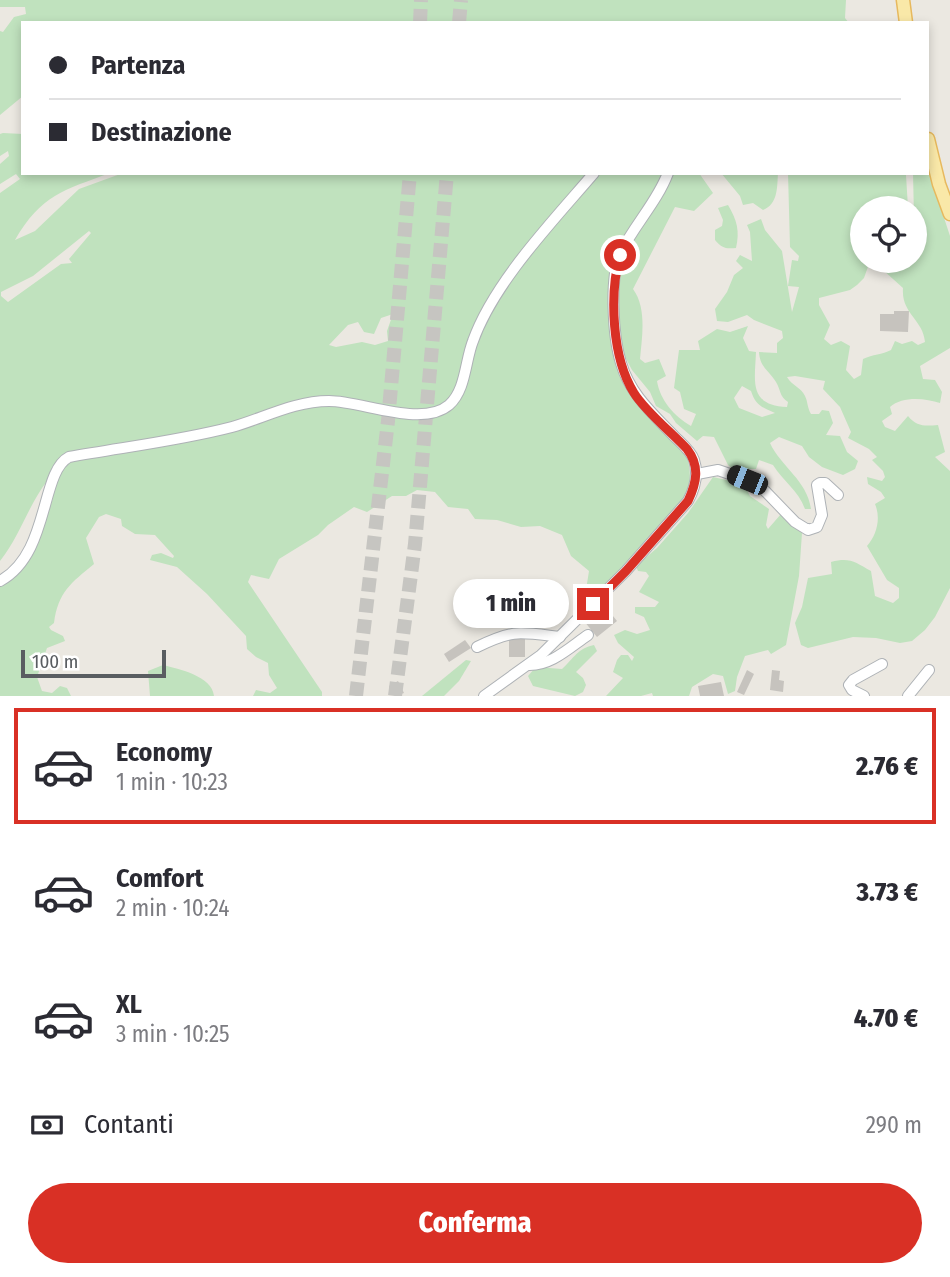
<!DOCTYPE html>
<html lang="it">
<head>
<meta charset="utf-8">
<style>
	body { margin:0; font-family:"Fira Sans Condensed",sans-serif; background:#f7f7f7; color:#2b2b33; height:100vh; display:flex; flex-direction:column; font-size:26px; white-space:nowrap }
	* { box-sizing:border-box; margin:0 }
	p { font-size:23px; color:#7c7c81 }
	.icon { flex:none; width:38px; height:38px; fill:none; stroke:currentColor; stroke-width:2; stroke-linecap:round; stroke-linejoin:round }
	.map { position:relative; height:696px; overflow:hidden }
	.drawer { display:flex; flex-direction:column; background:#fff; flex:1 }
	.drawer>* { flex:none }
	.banner { position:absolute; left:21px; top:21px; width:908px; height:154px; border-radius:0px; box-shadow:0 4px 10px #0003; display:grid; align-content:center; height:154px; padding:0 28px; background:#fff }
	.tools { position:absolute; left:850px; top:196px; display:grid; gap:14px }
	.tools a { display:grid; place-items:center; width:77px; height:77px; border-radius:50%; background:#fff; box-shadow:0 4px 10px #0003; font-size:35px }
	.scale { position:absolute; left:21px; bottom:18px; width:145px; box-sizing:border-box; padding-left:7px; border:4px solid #595d61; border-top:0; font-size:19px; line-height:24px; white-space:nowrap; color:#595d61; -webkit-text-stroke:5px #fff; paint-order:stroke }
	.end { position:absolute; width:32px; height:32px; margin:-16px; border:9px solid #d93025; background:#fff; box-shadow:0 0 0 4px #fff }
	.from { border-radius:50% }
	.bubble { position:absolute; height:49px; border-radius:24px; background:#fff; box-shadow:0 4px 10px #0003; font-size:23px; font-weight:800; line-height:49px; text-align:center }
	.car { position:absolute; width:21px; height:42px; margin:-21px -10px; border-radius:9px; box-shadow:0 0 5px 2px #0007; background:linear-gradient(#222 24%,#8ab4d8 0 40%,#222 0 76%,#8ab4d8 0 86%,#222 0) }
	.banner b { display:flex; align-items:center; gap:24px; height:66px; font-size:26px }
	.banner b+b { border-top:2px solid #e1e1e2 }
	.banner i { width:18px; height:18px; background:#2b2b33 }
	ul { padding:12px 0 0; list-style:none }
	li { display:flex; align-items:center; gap:21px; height:116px; margin:0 14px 10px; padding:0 14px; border:4px solid transparent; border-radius:0px }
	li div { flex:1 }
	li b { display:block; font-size:26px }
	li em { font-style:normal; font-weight:800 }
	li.on { border-color:#d93025 }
	li>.icon { width:63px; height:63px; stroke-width:1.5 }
	.pay { display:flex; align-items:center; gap:18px; height:77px; padding:0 28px; font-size:26px }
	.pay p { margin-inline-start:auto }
	.primary-button { display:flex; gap:14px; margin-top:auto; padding:14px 28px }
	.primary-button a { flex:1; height:80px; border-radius:42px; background:#d93025; color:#fff; font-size:28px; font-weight:800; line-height:80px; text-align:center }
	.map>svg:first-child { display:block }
	.green { fill:#c0e2be; fill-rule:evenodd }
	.building { fill:#c6c3be }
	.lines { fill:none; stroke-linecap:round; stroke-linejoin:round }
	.highway-tunnel { stroke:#c6c5c1; stroke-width:14; stroke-dasharray:14 7; stroke-linecap:butt }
	.minor-casing { stroke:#aeb2b6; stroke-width:12 }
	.major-casing { stroke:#e7b95e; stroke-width:15 }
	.minor { stroke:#fff; stroke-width:10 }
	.major { stroke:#f9e8a8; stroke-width:12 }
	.route { stroke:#d93025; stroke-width:9 }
</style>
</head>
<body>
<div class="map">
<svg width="950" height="696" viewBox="0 0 950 696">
	<rect width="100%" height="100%" fill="#ebe8e1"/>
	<g class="green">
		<path d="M0 0H846L845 18 849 23H23V96L0 115V31L3 32 14 17 26 14 25 7H0Z"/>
		<path d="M3 133 23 134V173H110C64 190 41 195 15 240L35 231 79 189 123 173H699L713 193 694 211 675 207 633 289C647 308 642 337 640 359L645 363 659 359 666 376 657 381C660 400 674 416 691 426L696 414 684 409 680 392 674 388 679 350H700L698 341 717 329 730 332 748 326 743 338 749 351 756 352C755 381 748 405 787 407L788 402C779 396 781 390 776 382 769 370 760 368 759 352L777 353V343L783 338 782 331 754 320 747 315 728 322 717 321 715 309 727 292 734 275 743 268 736 261 740 255 752 261 750 232 747 225 761 219 765 230 782 251 792 312 799 287 788 286 792 260 798 261 799 256 790 247 788 173 906 175 908 208H863V261H870L864 278 857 285 850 290 819 298V305L830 325 824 339 831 345 841 341 850 346 846 370 854 379 861 375 863 359C873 354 882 355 891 350L895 341 902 344 912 341 918 345 925 342C923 319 901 314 903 288L873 261H915L913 173H928V169L950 236V348L920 366 923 379 935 380 942 392 940 403C925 398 902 396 890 407L892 414 882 421 885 427 895 431 908 416C917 427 925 426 938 425L945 452 935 457 950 471V588L935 617 925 630 912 641 900 643 876 638 853 637 808 648 801 645 795 623 802 607 808 578 832 574 831 562C850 557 855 562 871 571L875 596 893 603 899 598V588L887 580 867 546C877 535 881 518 875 504L885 498 881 492 868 484 867 477 882 481 885 477 883 471 872 460 877 457 869 449 848 438 851 432 840 407 823 389 825 381 795 376 787 377C792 386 801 387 805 396 808 402 807 407 811 414H819L822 410 829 411 833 423 826 435 840 436 847 452 858 461 855 469 843 475 822 467 809 457 802 446 779 437 770 443C781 467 807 480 811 509H805C798 490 783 481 773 465L759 460 756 469H747L741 475 728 465 714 437 703 436 697 441 676 423 670 414 656 406 650 392 632 370 624 355 616 311 617 361 687 457C690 468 691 478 688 489 682 515 615 575 594 595L585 596 589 571 571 556 562 535 540 526 521 527 497 520 475 519 468 509 448 507 435 492 417 490 406 496H392L367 512 354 507 328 525 318 535 279 559 269 579 251 575 248 582 322 692V696H253L256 690 270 693 277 688 269 675 268 663 256 657 247 649 246 636 207 594 177 567 150 560 152 555 161 553 173 558 174 556 155 535 135 534 122 526 121 519 106 514 99 517 86 538 94 564C71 583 58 592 54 623L49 627 51 630 63 636 65 641 47 648 37 677 42 691 52 693 60 686 67 688 71 696H0V586L20 572 38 544 53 498 52 487 47 481C28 506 20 536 0 561V193L20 179 16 174 0 184V164L9 156 8 151 0 156V134ZM89 231 91 233 69 259 72 263 61 264 8 302 1 296V292L33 276ZM393 314 387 331 388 341 375 345 362 342 336 347 329 345 348 325 358 322 364 332 374 334 381 318ZM742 386 751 391C756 406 762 407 775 413L762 417 739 408 734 398Z"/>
		<path d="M721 173H778C777 188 778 204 763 210L753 203 743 205 740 196Z"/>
		<path d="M728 205C737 220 740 231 736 248 725 249 722 248 715 240V230L722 226 723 220 718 208Z"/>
		<path d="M713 477 744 484 750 496 769 509 766 525 768 529 781 514 802 533 799 576 786 645 771 654 768 650 745 656 737 677 735 691 728 694 723 676 713 674 692 687 689 696H653L652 693 641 696H606L623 678 613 672 617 660 621 655H628L632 661 634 657 618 643 614 635 625 630 637 634 650 630 644 617 635 613V607H655L659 602 639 592 649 576 646 572 638 571 636 566 657 548 688 513Z"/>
		<path d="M594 645 597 651 576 672 583 678 586 685 583 692 575 696 533 686 528 676 536 667 562 669C574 658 578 648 594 645Z"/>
		<path d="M466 660 471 661 459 681 444 696H422Z"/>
		<path d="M163 665C179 669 212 676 214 696H150L148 671Z"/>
	</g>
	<g class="building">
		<path d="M894 311H909L908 332 880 331V314H894Z"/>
		<path d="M604 605 617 621 597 637 584 621Z"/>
		<rect x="509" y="638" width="16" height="19"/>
		<path d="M465 640 471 648 449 662 444 654Z"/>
		<path d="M747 670 754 674 744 695 737 692Z"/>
		<path d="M772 670 780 671 779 680 784 681 783 692 770 690Z"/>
		<path d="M398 681 404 693 395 696 389 686Z"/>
		<path d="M721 682 724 696H700L698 686Z"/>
	</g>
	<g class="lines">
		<g class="highway-tunnel">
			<path d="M420 23 421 0"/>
			<path d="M459 23 461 0"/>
			<path d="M356 696 388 421 410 173"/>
			<path d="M395 696 415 544 447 173"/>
		</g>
		<g class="minor-casing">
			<g id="minor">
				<path d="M697 474 718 470 747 480 765 491 795 522 808 530 817 527 822 515 817 485 820 483H825L838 495"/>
				<path d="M0 581C50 554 40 472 69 457 124 447 178 441 232 427 264 418 294 401 329 401 362 401 422 428 449 405 466 390 465 361 473 341 494 282 553 221 594 173"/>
				<path d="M477 647C514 629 519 632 560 637"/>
				<path d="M528 665C551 666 569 648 588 635"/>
				<path d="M484 696 541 655 626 571 688 501C695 488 699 475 694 460 691 451 681 443 674 436 652 413 630 394 621 363 613 337 609 276 621 252 635 224 657 202 668 173"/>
				<path d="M864 696 852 690 849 685 853 680 882 664"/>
				<path d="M908 696 929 670"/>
			</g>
		</g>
		<g class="major-casing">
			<g id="major">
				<path d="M903 0 906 23"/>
				<path d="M928 139 939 184 950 214"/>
			</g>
		</g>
		<use href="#minor" class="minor"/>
		<use href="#major" class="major"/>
	</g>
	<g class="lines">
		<path class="route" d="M593 604 626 571 688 501C697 482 700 466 687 449 672 433 645 411 634 393 612 358 609 295 620 255"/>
	</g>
</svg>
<div class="tools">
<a><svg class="icon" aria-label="locate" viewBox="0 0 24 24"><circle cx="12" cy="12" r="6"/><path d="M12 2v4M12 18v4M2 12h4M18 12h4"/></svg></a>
</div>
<div class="scale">100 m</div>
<i class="end from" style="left:620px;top:255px"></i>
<i class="end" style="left:593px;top:604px"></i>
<div class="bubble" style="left:453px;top:579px;width:116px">1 min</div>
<i class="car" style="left:747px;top:480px;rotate:292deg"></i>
<div class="banner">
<b><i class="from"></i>Partenza</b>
<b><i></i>Destinazione</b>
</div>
</div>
<section class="drawer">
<ul>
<li class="on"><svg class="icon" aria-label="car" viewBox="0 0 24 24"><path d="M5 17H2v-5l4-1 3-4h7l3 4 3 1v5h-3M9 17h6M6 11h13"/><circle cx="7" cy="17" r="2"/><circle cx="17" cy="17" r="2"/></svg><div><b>Economy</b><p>1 min · 10:23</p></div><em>2.76 €</em></li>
<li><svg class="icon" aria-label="car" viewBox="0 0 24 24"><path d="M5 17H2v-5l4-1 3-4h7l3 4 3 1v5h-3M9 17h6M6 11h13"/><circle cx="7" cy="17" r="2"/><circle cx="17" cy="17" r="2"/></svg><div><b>Comfort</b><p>2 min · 10:24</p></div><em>3.73 €</em></li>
<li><svg class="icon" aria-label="car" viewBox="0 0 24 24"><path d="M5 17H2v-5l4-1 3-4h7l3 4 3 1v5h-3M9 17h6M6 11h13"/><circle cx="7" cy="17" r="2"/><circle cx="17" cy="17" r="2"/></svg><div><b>XL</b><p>3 min · 10:25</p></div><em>4.70 €</em></li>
</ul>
<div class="pay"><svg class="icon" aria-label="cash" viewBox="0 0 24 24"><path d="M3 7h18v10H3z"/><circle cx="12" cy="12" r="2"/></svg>Contanti<p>290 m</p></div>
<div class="primary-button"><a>Conferma</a></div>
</section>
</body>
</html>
